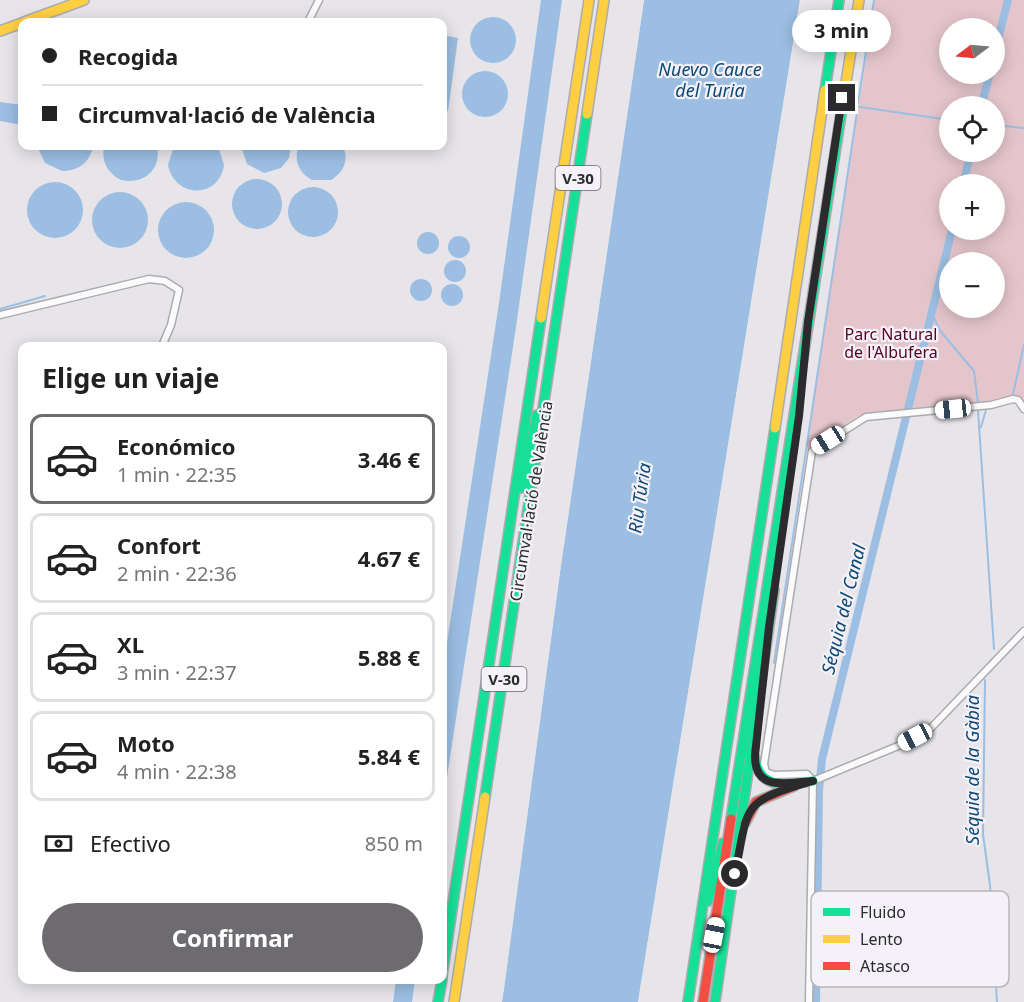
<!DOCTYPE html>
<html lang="es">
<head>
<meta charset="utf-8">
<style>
	body { margin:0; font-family:"Noto Sans",sans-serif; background:#f2f2f2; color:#222; height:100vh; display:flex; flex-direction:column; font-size:22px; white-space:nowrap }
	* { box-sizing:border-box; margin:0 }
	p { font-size:20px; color:#767676 }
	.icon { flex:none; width:33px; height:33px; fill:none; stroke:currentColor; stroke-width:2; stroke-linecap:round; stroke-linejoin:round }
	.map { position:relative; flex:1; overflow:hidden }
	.side { position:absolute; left:18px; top:342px; width:429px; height:642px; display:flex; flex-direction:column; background:#fff; border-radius:12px; box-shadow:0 3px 15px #0003 }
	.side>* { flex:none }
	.top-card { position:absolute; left:18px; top:18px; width:429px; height:132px; border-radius:12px; box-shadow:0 3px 15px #0003; display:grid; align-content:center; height:132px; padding:0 24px; background:#fff }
	.needle { width:39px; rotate:254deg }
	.fabs { position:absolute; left:939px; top:18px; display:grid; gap:12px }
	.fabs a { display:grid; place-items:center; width:66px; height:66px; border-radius:50%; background:#fff; box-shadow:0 3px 15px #0003; font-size:30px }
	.end { position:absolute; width:27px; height:27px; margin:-14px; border:8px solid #2b2a2d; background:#fff; box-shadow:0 0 0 3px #fff }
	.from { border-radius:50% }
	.bubble { position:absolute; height:42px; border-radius:21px; background:#fff; box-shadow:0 3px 15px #0003; font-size:20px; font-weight:700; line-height:42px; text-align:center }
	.car { position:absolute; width:18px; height:36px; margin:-18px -9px; border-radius:8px; box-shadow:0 0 4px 2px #0007; background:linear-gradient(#fff 24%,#345 0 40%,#fff 0 76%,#345 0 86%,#fff 0) }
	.top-card b { display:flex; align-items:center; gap:21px; height:57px; font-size:22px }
	.top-card b+b { border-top:2px solid #e0e0e0 }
	.top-card i { width:15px; height:15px; background:#222 }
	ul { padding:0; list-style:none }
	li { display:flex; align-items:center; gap:18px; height:90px; margin:0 12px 9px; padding:0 12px; border:3px solid #e0e0e0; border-radius:12px }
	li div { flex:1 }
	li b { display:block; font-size:22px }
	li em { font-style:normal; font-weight:700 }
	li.selected { border-color:#6d6b6f }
	li>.icon { width:54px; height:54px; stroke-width:1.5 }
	h2 { padding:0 24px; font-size:27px; line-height:72px }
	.pay { display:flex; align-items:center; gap:15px; height:66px; padding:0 24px; font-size:22px }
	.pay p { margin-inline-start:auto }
	.action { display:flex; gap:12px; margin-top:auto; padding:12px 24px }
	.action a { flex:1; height:69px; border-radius:36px; background:#6d6b6f; color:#fff; font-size:24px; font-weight:700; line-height:69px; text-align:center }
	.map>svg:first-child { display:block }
	.green { fill:#e4c5cb; fill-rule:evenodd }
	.water { fill:#9bbee2 }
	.pier { fill:#e7e5ea }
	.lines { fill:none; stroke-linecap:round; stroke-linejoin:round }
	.stream { stroke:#9bbee2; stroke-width:2 }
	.canal { stroke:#9bbee2; stroke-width:8 }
	.street-casing { stroke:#acabaf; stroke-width:9 }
	.fast-casing { stroke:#acabaf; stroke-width:12 }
	.slow-casing { stroke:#acabaf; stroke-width:12 }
	.jam-casing { stroke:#acabaf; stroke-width:12 }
	.street { stroke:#fbfbfc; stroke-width:6 }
	.fast { stroke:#16e098; stroke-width:9 }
	.slow { stroke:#ffcf43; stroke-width:9 }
	.jam { stroke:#f24e42; stroke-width:9 }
	.route { stroke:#2b2a2d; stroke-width:8 }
	.labels { text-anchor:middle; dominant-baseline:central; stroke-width:4.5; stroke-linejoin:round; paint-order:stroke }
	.shield { fill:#f4f1f8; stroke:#67666a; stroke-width:1.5 }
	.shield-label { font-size:15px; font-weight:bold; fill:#2b2a2d }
	.park-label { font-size:16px; fill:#57001f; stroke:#f4f1f8 }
	.street-label { font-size:16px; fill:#2b2a2d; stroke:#f4f1f8 }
	.water-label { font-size:18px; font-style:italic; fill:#0c4976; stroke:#f4f1f8 }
	.key { fill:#f4f1f8; stroke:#b8b5bb; stroke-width:1.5 }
	.key-label { font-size:16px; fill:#2b2a2d }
</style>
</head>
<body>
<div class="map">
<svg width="1024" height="1002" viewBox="0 0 1024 1002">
	<rect width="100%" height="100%" fill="#e7e5ea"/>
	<path class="green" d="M875 0H1024V403L1006 402 860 415 806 450ZM950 28H994V74H950ZM950 106H994V152H950ZM950 184H994V230H950ZM950 262H994V308H950Z"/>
	<g class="water">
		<path d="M541 0H562L516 327 443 803V669L499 303Z"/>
		<path d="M644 0H800L638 1002H502L560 572Z"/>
		<circle cx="493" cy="40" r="23"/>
		<path d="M443 35 458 38 448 111 443 110Z"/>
		<circle cx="485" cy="94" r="23"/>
		<path d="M0 102 22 105V125L0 121Z"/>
		<path d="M37 146H93C90 162 79 171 62 171L45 163Z"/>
		<path d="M104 146H157C162 169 144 185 121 180 107 173 101 161 104 146Z"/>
		<path d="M174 146H218L224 165C219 199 175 199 168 165Z"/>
		<path d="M241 146H291L289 158 281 168 264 173 247 164Z"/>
		<path d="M299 146H343C349 160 344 172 331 180H312C299 173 293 160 299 146Z"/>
		<circle cx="257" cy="204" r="25"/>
		<circle cx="55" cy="210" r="28"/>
		<circle cx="313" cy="212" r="25"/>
		<circle cx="120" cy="220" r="28"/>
		<circle cx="186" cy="230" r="28"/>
		<circle cx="428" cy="243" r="11"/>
		<circle cx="459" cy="247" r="11"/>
		<circle cx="455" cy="271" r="11"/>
		<circle cx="421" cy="290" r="11"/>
		<circle cx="452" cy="295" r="11"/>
		<path d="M396 980H415L412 1002H393Z"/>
	</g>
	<g class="pier">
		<path d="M641 0H644L560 572 504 989 502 1002H499L557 571Z"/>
		<path d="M800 0H803L641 1002H638Z"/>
	</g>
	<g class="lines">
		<g class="stream">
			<path d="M858 103 874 0"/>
			<path d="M853 106 950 120"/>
			<path d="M994 125 1024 128"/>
			<path d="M0 309 45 296"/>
			<path d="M932 314 941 332 974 371 978 403"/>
			<path d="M1013 394 1024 345"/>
			<path d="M978 410 994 649"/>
			<path d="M981 427 986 410"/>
			<path d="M774 663 857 112"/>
			<path d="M985 680 983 834 990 885 997 1002"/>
		</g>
		<g class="canal">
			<path d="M994 55 1008 0"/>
			<path d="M981 106 990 74"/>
			<path d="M963 184 971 152"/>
			<path d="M816 1002 819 790 822 759 952 230"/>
		</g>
		<g class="street-casing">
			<g id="street">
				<path d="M308 22 319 0"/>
				<path d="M0 315 149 279 165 281 179 290 171 325 162 346"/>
				<path d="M813 781 807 774 774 775 766 772 764 764 812 451 866 417 991 405 1013 399 1018 400 1024 409"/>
				<path d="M813 781 898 746 930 729 1024 631"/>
				<path d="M809 1002 813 781"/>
			</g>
		</g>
		<g class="fast-casing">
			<g id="fast">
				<path d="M825 90 839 0"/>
				<path d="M522 488 537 415"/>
				<path d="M755 758C760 791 788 784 813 781"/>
				<path d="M485 797 587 114"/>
				<path d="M731 819 845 89"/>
				<path d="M708 901 723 843"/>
				<path d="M442 976 541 318"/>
				<path d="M438 1002 442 980"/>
				<path d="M688 1002 775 428"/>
				<path d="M715 1002 774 590"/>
			</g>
		</g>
		<g class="slow-casing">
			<g id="slow">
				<path d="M24 22 84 0"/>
				<path d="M0 31 22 23"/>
				<path d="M845 89 859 0"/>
				<path d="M587 114 604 0"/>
				<path d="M541 318 589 0"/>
				<path d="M775 428 825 90"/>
				<path d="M454 1002 485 797"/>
			</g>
		</g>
		<g class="jam-casing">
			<g id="jam">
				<path d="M745 823 756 802 794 786"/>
				<path d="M703 1002 731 819"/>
			</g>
		</g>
		<use href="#street" class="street"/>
		<use href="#fast" class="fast"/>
		<use href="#slow" class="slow"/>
		<use href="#jam" class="jam"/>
	</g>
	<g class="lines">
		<path class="route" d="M735 874C749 804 740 802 813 781 787 783 754 792 755 755L769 627 799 416 808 322 842 98"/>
	</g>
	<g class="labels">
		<g class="shield">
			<rect x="555.5" y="166" width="45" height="24" rx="4.5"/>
			<rect x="481.5" y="667" width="45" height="24" rx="4.5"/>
		</g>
		<g class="shield-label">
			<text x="578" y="178">V-30</text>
			<text x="504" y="679">V-30</text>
		</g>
		<g class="park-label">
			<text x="891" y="334">Parc Natural<tspan x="891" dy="18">de l'Albufera</tspan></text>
		</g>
		<g class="street-label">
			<text transform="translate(531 501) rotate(-81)">Circumval·lació de València</text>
		</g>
		<g class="water-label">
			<text x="710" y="69">Nuevo Cauce<tspan x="710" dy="21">del Turia</tspan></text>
			<text transform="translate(639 498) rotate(-82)">Riu Túria</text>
			<text transform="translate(843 609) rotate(-76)">Séquia del Canal</text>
			<text transform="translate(972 770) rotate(-90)">Séquia de la Gàbia</text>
		</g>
	</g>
	<rect x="811" y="891" width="198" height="96" rx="9" class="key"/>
	<rect x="823" y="908" width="27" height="8" fill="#16e098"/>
	<rect x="823" y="935" width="27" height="8" fill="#ffcf43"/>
	<rect x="823" y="962" width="27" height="8" fill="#f24e42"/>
	<g class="key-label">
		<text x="860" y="918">Fluido</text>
		<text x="860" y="945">Lento</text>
		<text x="860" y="972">Atasco</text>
	</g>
</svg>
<div class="fabs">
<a><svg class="needle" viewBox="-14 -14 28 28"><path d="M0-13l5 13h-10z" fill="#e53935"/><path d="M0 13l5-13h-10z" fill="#767676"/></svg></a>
<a><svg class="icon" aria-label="locate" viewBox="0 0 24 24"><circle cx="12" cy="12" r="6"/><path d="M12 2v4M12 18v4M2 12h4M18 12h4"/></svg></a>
<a>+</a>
<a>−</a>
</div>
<i class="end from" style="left:735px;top:874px"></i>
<i class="end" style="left:842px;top:98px"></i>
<div class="bubble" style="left:792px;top:10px;width:99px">3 min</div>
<i class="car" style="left:953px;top:409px;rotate:264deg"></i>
<i class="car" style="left:828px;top:440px;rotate:238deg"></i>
<i class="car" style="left:915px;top:737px;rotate:242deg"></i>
<i class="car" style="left:714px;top:935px;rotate:11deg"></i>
<div class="top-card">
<b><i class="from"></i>Recogida</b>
<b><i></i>Circumval·lació de València</b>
</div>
<section class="side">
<h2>Elige un viaje</h2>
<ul>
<li class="selected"><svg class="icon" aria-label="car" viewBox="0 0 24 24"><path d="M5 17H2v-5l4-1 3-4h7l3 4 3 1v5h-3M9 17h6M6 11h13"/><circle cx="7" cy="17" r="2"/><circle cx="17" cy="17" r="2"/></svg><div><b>Económico</b><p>1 min · 22:35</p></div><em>3.46 €</em></li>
<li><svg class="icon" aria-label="car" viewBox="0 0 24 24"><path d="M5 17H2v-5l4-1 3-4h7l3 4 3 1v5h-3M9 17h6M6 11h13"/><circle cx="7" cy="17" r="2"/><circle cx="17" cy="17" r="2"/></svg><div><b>Confort</b><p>2 min · 22:36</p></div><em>4.67 €</em></li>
<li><svg class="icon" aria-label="car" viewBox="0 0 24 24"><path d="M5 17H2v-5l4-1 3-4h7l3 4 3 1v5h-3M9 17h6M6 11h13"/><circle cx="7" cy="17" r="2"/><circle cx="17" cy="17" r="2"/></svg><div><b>XL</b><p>3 min · 22:37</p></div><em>5.88 €</em></li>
<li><svg class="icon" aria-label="car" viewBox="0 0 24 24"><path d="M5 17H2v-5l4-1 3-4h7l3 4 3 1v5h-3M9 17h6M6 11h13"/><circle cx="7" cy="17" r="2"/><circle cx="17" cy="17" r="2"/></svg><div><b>Moto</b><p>4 min · 22:38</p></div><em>5.84 €</em></li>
</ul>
<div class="pay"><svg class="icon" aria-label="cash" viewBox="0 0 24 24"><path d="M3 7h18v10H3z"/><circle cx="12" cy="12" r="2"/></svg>Efectivo<p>850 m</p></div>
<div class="action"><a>Confirmar</a></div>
</section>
</div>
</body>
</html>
